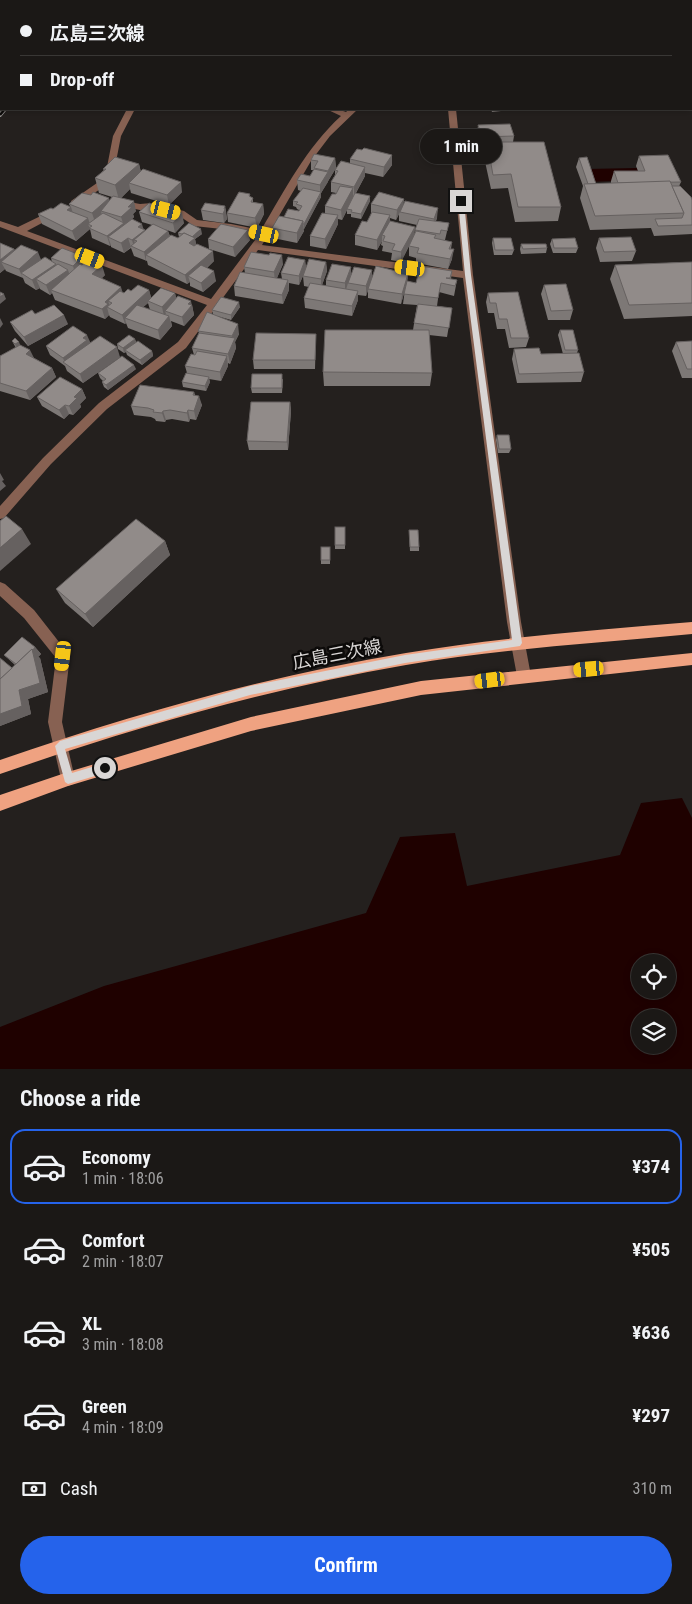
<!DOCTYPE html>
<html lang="en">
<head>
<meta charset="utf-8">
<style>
	body { margin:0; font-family:"Roboto Condensed","Noto Sans JP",sans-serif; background:#24211f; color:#f1f3f6; height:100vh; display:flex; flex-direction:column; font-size:19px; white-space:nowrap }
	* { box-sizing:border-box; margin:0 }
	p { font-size:16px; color:#a0a0a1 }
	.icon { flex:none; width:28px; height:28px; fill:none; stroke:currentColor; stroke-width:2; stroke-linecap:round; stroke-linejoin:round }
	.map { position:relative; height:1069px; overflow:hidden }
	.details { display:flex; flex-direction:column; background:#1b1816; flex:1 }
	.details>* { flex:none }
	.hud { position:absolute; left:0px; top:0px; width:692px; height:110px; box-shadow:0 2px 8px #0003,0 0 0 1px #393735; display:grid; align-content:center; height:110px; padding:0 20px; background:#1b1816 }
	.tools { position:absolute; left:631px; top:954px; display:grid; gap:10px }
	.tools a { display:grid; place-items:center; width:45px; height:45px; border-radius:50%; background:#1b1816; box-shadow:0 2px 8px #0003,0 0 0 1px #393735; font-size:25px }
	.end { position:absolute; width:22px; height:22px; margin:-11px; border:6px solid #d9d6d5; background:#111; box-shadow:0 0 0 2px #111 }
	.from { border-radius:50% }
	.bubble { position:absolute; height:35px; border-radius:18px; background:#1b1816; box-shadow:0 2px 8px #0003,0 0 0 1px #393735; font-size:16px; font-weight:700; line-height:35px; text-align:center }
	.car { position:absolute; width:15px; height:30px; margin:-15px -8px; border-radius:6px; box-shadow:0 0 4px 1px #0007; background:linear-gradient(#f5c518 24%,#345 0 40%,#f5c518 0 76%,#345 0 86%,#f5c518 0) }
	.hud b { display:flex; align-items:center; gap:18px; height:48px; font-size:19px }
	.hud b+b { border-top:1px solid #393735 }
	.hud i { width:12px; height:12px; background:#f1f3f6 }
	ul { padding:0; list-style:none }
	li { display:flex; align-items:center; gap:15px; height:75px; margin:0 10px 8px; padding:0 10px; border:2px solid transparent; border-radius:15px }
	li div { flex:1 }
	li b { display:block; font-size:19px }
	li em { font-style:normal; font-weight:700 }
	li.on { border-color:#2563eb }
	li>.icon { width:45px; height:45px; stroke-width:1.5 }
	h2 { padding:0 20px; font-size:22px; line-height:60px }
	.pay { display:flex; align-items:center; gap:12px; height:55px; padding:0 20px; font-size:19px }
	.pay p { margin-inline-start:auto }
	.button { display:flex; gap:10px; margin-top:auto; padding:10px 20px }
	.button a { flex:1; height:58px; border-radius:30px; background:#2563eb; color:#fff; font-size:20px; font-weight:700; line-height:58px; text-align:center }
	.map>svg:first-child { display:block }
	.water { fill:#1f0100; fill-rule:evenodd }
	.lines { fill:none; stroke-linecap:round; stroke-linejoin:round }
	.minor { fill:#876152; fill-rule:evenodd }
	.major { fill:#efa281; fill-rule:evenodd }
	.rail-casing { stroke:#999694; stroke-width:4 }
	.rail { stroke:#0c0a09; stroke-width:2.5; stroke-dasharray:8; stroke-linecap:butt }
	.wall { fill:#7d7876; fill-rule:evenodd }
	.shaded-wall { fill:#666160 }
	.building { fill:#918b89; stroke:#666160 }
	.route { fill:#d9d6d5 }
	.labels { text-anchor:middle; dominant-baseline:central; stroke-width:5; stroke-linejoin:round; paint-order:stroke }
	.street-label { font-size:18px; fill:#d9d6d5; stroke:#0c0a09 }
</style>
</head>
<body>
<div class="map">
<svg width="692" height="1069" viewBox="0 0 692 1069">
	<rect width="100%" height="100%" fill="#24201e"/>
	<g class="water">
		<path d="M637 168 642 180 589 182 585 169Z"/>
		<path d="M682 798 692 818V1069H0V1027L104 986 366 913 400 837 455 833 467 886 620 855 641 803ZM640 962H668V990H640ZM640 1018H668V1045H640Z"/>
	</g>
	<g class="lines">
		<g class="minor">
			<path d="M128 0H136V1H129Z"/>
			<path d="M235 0H243V1H236Z"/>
			<path d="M371 0H389L390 1H372Z"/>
			<path d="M542 0H550L551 1H543Z"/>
			<path d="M646 0H654L655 1H647Z"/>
			<path d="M688 0H692V4L691 1Z"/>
			<rect x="691" y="57" width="1" height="4"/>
			<path d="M127 109H135L121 136 115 167 106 185 77 205H71V201L97 183 107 167 113 136Z"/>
			<path d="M326 109H337L346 112 349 109H358L330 136 311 161 262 245 463 271 448 109H456L473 275 521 622 531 676 529 681 524 683 519 681 517 676 507 622 463 278 258 250 186 348 107 409 51 464 4 518 0 519V506L43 458 99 403 178 342 207 305 0 227V221L18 227 51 211H57V215L27 231 211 299 258 236 231 230 194 226 178 215 152 209 140 210 116 205 114 203 119 200 140 204 152 203 184 211 197 220 231 224 261 230C285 190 306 148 341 116Z"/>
			<path d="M0 582 5 584 34 610 70 656 62 722 75 779 73 784 68 786 63 784 61 779 48 722 56 658 24 618 0 596Z"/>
		</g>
		<g class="major">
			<path d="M692 622V634C596 643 500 649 406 665 267 689 133 728 0 774V760C133 714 267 676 406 653 501 637 597 630 692 622Z"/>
			<path d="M692 653V665L421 695 251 731 68 786 0 811V795L68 772 251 717 421 681Z"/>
		</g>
		<g class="rail-casing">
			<path id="rail" d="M0 115 5 109"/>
		</g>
		<use href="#rail" class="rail"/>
	</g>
	<g class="wall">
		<path d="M491 109H502L501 111 492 112Z"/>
		<path d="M478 125 514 136 513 142 561 207 558 221 515 222 508 188 491 189 484 157 486 147H480L477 135Z"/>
		<path d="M392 155V165L383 177 365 173V176L356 193 370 196V201L361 219 351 217V214H347V210L342 220 338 219V224L326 249 310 246V236L325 213V206L336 193 331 192V182L335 175V170L350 163V159Z"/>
		<path d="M639 156 681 182 679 186 692 200V234L654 236 651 228 590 230 580 198 583 186 576 167 579 158 596 184 611 183V181L614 171H638L636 166Z"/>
		<path d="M335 158 336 168 321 193V197L304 229H303L304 231 297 243 273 238 272 228 284 217 299 211V210L297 209 296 207 293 206V201L301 191 298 190 297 180 310 176 314 170H311V160Z"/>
		<path d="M139 164 141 172 182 192 169 205 131 193 130 189 121 198 136 211 133 214 134 217 132 219 145 230V231L152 225 142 222 139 212 184 223 175 233 164 229 168 231 170 236 178 238 179 237 178 233 202 234 195 239 196 244 214 261 207 268 216 281 203 292 190 286V282L187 284 148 265 147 261 134 256 131 248 124 253 111 247V245L110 246 92 238 90 229 76 241 42 224 38 214 53 209 70 206 69 204 109 198V201L112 197 99 193 95 178 104 170 103 169Z"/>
		<path d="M250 194V197L253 198V202L263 204 264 214 257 228 228 222 227 213Z"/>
		<path d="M404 199 403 204 437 218 436 221 449 223 445 240H441L452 242 451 249 452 259 448 269 416 263V258L409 256V246L413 238 401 262 391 260 392 253 382 251 383 246 381 245 382 241 377 250 355 245V235L367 222 372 214 371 213V204ZM399 214V221L417 225 414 236 415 227 390 221V218L396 220Z"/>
		<path d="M225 206 227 219 224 223 203 220 201 210Z"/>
		<path d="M493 238 514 250 512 255H494L492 243Z"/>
		<path d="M599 238 636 251 632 261 600 262 596 248Z"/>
		<path d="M208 239 250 240 235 257 209 249Z"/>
		<path d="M552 239 578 248 576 253H553L550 244Z"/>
		<path d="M0 243 14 249 15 250 41 260 52 262 51 258 85 262 105 275 101 279 124 293 131 291 149 290 151 298 175 293 176 298 192 305 194 315 184 326 171 321 172 326 160 340 128 328 126 323 125 324 110 317 109 315 105 319 55 300 52 293 50 295 40 289V288L36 290 25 283 23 278 6 271 5 269 0 273ZM148 303 150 310 143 307Z"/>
		<path d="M521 244 547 248 546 253 521 254 520 249Z"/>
		<path d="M305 260 306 268 326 262 327 271 322 285 326 286V280L351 267V275L372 279 408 274 407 281 416 283 452 271 451 279 457 280 454 296 439 292 437 306 452 308 447 337 429 335 432 373 430 386H324L323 372 413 330 417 305 403 304 405 289 401 304 368 298V290L366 296 358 295V300L352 316 305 308 304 298 309 287 304 286 303 276 299 285 289 283V290L283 304 235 296 234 286 245 273 244 267 283 264 277 278 282 279 281 273Z"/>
		<path d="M692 262V316L624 319 610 279 615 265Z"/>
		<path d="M544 285 573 310 570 320H548L541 294Z"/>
		<path d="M488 293 529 338 526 347 509 348 505 329H497L494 313H488L486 302Z"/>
		<path d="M240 307 231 320 217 316 239 334 235 342 236 348 230 364 228 363V366L221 381 209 379 210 382 206 391 183 387 182 382 187 373 185 366 194 355 192 348 199 333 198 331 213 314 212 310Z"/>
		<path d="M35 314 68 324 28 346 15 331 10 322Z"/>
		<path d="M560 330 578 350 577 353 584 372 581 382 517 383 512 359 514 349 541 354H563L558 335Z"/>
		<path d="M316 334 315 369H254L253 360Z"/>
		<path d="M135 339 136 342 152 351 153 356 142 365 127 355 126 352 124 353 118 349 117 344Z"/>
		<path d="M12 341 20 345 34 358 52 368 56 377 30 400 0 391V356L16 348Z"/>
		<path d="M692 341V378H682L672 351 676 342Z"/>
		<path d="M90 343 120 357 83 383 67 371 65 366 50 355 46 346Z"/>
		<path d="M136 369 108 390 104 387 102 382 103 381 100 378 98 373Z"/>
		<path d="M283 379 282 393H252L251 388Z"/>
		<path d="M82 389 86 398 80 404 81 407 73 415 69 414 64 419 42 406 37 397Z"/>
		<path d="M194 392 195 395 202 405 196 420 190 419 189 422 172 419 166 420 165 422 156 421 155 419 151 417 134 415 131 406Z"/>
		<path d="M290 402 291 411 288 450H249L247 441Z"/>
		<path d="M497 435 511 449 509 453H498L496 440Z"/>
		<rect x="335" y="527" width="10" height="22"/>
		<path d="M409 530 419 547V551H410Z"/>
		<path d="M165 541 170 555 93 627 65 603 56 589Z"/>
		<path d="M330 547V564H321V560Z"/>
		<path d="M35 647 41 654 38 657 40 658 48 692 28 699 31 714 0 726V658L12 668 15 665 4 655Z"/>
	</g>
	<g class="shaded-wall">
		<path d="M392 155V165L383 177 384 167Z"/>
		<path d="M335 158 336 168 328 181V171Z"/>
		<path d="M139 164 142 178 129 183 130 189 119 200 115 185Z"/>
		<path d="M365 167V176L354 196V187Z"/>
		<path d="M328 172V182L321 193V197L304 229V224L320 195V185Z"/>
		<path d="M181 182 182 192 169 205 167 195Z"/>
		<path d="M353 188V198L342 220 341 210Z"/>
		<path d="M370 196V201L361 219V214Z"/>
		<path d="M109 198 111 208 101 211 102 216 95 222 92 213Z"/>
		<path d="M404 199 403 209 400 212 396 220 397 210Z"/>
		<path d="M134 201 136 211 133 214 134 217 125 226 108 237 111 245 110 246 107 236 123 223 121 217 128 207Z"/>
		<path d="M263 204 264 214 257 228 255 218Z"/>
		<path d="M225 206 227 219 224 223 223 214 224 209Z"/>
		<path d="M71 207 74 217 67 210Z"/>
		<path d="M438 208 437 218 432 229 434 219Z"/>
		<path d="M182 213 184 223 175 233 173 223Z"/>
		<path d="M338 215V224L326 249 325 239Z"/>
		<path d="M390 215V225L382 235V241L377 250V240Z"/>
		<path d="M88 218 90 224H88L90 229 76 241 72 231Z"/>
		<path d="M303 221 304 231 297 243V233Z"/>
		<path d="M142 224 144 231 145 230 147 239 137 241 134 240 136 248 134 247 132 240 138 227Z"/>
		<path d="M415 227 414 236 401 262V252Z"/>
		<path d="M201 229 202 234 195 239 197 248 189 243 191 238Z"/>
		<path d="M248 230 250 240 235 257 233 247Z"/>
		<path d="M168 231 171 241 146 255V262L144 252Z"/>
		<path d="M128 238 131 247 124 253 121 243Z"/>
		<path d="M14 249 18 259 1 262 5 269 0 273V260Z"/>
		<path d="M454 249 452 259 448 269 450 259Z"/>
		<path d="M213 251 214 261 194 279 188 276 190 282 187 284 185 275Z"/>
		<path d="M38 252 42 262 21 273 23 279 19 269Z"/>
		<path d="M282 255 283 264 275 282 274 272Z"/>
		<path d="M83 256 87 266 76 276 73 266Z"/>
		<path d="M305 260 306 269 299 285V276Z"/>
		<path d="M326 262 327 271 321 288V279Z"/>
		<path d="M56 264 60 274 36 279 40 288 36 290 32 280Z"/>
		<path d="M102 265 105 275 95 284 92 274Z"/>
		<path d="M351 267V277L348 283 345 293V283Z"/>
		<path d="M68 270 71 279 51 290 52 293 50 295 46 285Z"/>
		<path d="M372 270V280L366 296V286Z"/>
		<path d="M214 271 216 281 203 292 201 283Z"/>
		<path d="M408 274 407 284 401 304 402 294Z"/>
		<path d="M288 280 289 290 283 304 282 295Z"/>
		<path d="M121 287 124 297 112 303 108 301 111 309 107 307 109 315 105 319 102 309 105 302Z"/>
		<path d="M149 290 152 300 148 301V303L129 320 125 318 126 323 125 324 122 315Z"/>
		<path d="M358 291V300L352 316V306Z"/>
		<path d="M175 293 177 303 165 311 166 314 164 316 162 307Z"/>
		<path d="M4 294 6 299 0 304V297Z"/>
		<path d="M191 301 192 306V305L194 315 184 326 182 317 188 304Z"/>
		<path d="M239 302 240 307 231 320V315Z"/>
		<path d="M64 315 68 324 28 346 24 337Z"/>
		<path d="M169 316 172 326 160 340 158 330Z"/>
		<path d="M0 318 3 324 0 328Z"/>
		<path d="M238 324 239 334 235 342 236 348 230 364 228 354 233 343 232 336Z"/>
		<path d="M87 335 91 344 65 363 63 358 83 338Z"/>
		<path d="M135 339 136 344 125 350 126 352 124 353 123 348Z"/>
		<path d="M19 342 21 347 17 349 15 344Z"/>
		<path d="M117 347 120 357 83 383 80 374Z"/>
		<path d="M30 350 35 360 26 354Z"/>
		<path d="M152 351 153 356 142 365 140 360Z"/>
		<path d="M227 356 228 366 221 381 220 372Z"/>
		<path d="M134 365 136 369 108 390 106 385Z"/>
		<path d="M52 368 56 377 30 400 26 391Z"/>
		<path d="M209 377 210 382 206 391 205 386Z"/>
		<path d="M82 389 86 398 80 404 81 407 73 415 69 406 74 397Z"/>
		<path d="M199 396 202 405 196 420 194 411Z"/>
		<path d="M290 402 291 411 288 450 287 442Z"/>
		<path d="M65 405 69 414 64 419 59 410Z"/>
		<path d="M188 410 190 419 189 422 187 413Z"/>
		<path d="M163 411 166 420 165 422 162 413Z"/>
		<path d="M0 473 4 480 2 481 6 486 0 491Z"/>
		<path d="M22 529 31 544 0 571V548Z"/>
		<path d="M165 541 170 555 93 627 85 614Z"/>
		<path d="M35 647 41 654 38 657 40 658 48 692 28 699 31 714 0 726V714L19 690 17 665Z"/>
	</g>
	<g class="building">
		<path d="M510 124 514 136 482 137 478 125Z"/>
		<path d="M487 142H544L561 207H518L511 174 493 175Z"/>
		<path d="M364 148 392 155 384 167 350 159 357 149 362 150Z"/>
		<path d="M314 154 335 158 328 171 314 168 318 161 311 160Z"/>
		<path d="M668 155 681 182 618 183 614 171H645L639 156Z"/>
		<path d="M115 157 139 164 115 185 95 178 106 169H103Z"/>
		<path d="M587 157 596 184H588L579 158Z"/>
		<path d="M341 161 365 167 354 187 331 182 338 171 335 170Z"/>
		<path d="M143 169 181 182 167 195 129 183Z"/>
		<path d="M314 169 328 172 320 185 297 180 301 174 310 176Z"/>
		<path d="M670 181 684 213 595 216 584 184Z"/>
		<path d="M340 186 353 188 341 210 325 206 332 194H336Z"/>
		<path d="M672 186H680L691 197 692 200V225L658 226 655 219 682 218 684 213Z"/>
		<path d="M303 188 321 192 304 224H303V221L284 217 288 209 299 211 302 206 296 204 298 202 293 201Z"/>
		<path d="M93 192 109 198 92 213 69 204 82 193 91 195Z"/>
		<path d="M239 192 250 194 249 196 253 198 251 202 263 204 255 218 227 213Z"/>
		<path d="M379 192 404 199 397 210 371 204Z"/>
		<path d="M355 193 370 196 361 214 351 212 352 210 347 209Z"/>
		<path d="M113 196 134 201 128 207H132L121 217 101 211Z"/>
		<path d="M405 201 438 208 434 219 400 212Z"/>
		<path d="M61 203 71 207 67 210 88 218 72 231 38 214 51 208 53 209Z"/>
		<path d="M149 203 182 213 173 223 139 212Z"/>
		<path d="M205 203 225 206 224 209H225L223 214 201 210Z"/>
		<path d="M372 212 390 215 377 240 355 235 362 221 367 222Z"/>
		<path d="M103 213 124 223 107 236 89 228 92 226 88 224Z"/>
		<path d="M322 213 338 215 325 239 310 236Z"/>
		<path d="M279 216 303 221 297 233 272 228Z"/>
		<path d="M132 219 142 224 138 227 145 230 132 240 128 238 121 243 108 237Z"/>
		<path d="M419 219 449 223 447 231 441 230 440 234 415 230Z"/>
		<path d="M390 221 415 227 401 252 392 250 395 244 383 241 385 236 382 235Z"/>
		<path d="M189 223 201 229 192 237 184 233 182 234 178 233Z"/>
		<path d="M153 224 168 231 144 252 131 246 137 241 134 240Z"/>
		<path d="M221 224 248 230 233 247 208 239Z"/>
		<path d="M416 231 436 235 434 238 452 242 449 249H454L450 259 417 253 419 248 409 246Z"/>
		<path d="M184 233 195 238 189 243 194 246 197 244 213 251 185 275 146 255 171 235 178 238Z"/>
		<path d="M631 237 636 251 604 252 599 238Z"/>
		<path d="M493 238H511L514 250H495Z"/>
		<path d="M575 238 578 248H554L552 239Z"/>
		<path d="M0 243 14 249 0 260Z"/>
		<path d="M521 244H546L547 248 523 249Z"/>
		<path d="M21 245 38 252 19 269 1 262Z"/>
		<path d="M62 248 83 256 73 266 51 258Z"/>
		<path d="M251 252 269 255 270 253 282 255 274 272 244 267Z"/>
		<path d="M45 257 56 264 32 280 21 273Z"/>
		<path d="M288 257 305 260 299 276 281 273Z"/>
		<path d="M89 259 102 265 92 274 121 287 105 302 108 304 102 309 51 290 80 264 82 265Z"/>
		<path d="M309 259 326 262 321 279 303 276Z"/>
		<path d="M692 262V303L629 305 615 265Z"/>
		<path d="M58 264 68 270 46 285 36 279Z"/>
		<path d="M332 264 351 267 345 283 326 280Z"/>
		<path d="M201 265 214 271 201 283 188 276Z"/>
		<path d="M376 266 408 274 402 294 368 289Z"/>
		<path d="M420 266 452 271 450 278H446L457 280 455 286 441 283 438 298 404 294 407 281 416 283Z"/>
		<path d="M354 267 372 270 366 286 348 283Z"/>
		<path d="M240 272 288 280 282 295 234 286Z"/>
		<path d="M310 283 358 291 352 306 304 298Z"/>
		<path d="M566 284 573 310 551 311 544 285Z"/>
		<path d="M138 285 149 290 122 315 107 307 112 303 108 301 120 291 124 293 128 289 131 291Z"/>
		<path d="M161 288 175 293 162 307 148 301Z"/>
		<path d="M0 292 4 294 0 297Z"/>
		<path d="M518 292 529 338H511L507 319H499L496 303H490L488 293Z"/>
		<path d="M178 296 191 301 188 304 192 305 182 317 165 311Z"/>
		<path d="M221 297 239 302 231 315 212 310Z"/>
		<path d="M418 304 452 308 449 328 414 323Z"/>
		<path d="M54 305 64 315 24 337 10 322 32 310 35 314Z"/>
		<path d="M137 305 169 316 158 330 125 318Z"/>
		<path d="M207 312 238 324 232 336 198 331Z"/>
		<path d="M73 326 87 335 83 338 87 340 63 358 46 346Z"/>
		<path d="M325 330H429L432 373 323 372Z"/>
		<path d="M560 330H573L578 350H565Z"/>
		<path d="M199 333 235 338 228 354 192 348Z"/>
		<path d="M256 333 316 334 315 360H253Z"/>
		<path d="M129 335 135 339 123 348 117 344Z"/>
		<path d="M100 336 117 347 80 374 63 362Z"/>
		<path d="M15 338 19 342 15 344 12 341Z"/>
		<path d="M138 341 152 351 140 360 125 350Z"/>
		<path d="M692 341V369H687L676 342Z"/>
		<path d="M20 345 30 350 26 354 52 368 26 391 0 383V356Z"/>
		<path d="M539 348 541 354 579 353 584 372 519 374 514 349Z"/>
		<path d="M197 351 227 356 220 372 185 366 191 354 195 355Z"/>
		<path d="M122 356 134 365 106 385 102 382 106 379 98 373Z"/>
		<path d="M186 373 209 377 205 386 182 382Z"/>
		<path d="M252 374H282V388H251Z"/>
		<path d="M60 377 82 389 74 397 77 398 69 406 65 405 59 410 37 397Z"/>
		<path d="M140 385 194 392 193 395 199 396 194 411 188 410 187 413 170 410 163 411 162 413 153 412 154 410 148 408 131 406Z"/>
		<path d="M251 402H290L287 442 247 441Z"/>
		<path d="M497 435H509L511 449H499Z"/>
		<path d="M6 516 22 529 0 548V521Z"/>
		<path d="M136 519 165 541 85 614 56 589Z"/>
		<rect x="335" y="527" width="10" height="18"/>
		<path d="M409 530H418L419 547H410Z"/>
		<rect x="321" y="547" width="9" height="13"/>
		<path d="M22 637 35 647 33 650 32 649 16 664 4 655Z"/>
		<path d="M32 649 40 683 19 690 22 706 0 714V679Z"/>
		<path d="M0 658 12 668 0 679Z"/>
	</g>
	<path class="route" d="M461 199 464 201 471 275 522 643 520 646 405 663 250 695 65 749 72 773 105 763 110 768 105 773 68 784 65 782 55 746 60 741 250 686 405 655 512 640 465 275 458 201Z"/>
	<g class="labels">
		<g class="street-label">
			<text transform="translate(337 654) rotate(-11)">広島三次線</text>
		</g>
	</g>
</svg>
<div class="tools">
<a><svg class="icon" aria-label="locate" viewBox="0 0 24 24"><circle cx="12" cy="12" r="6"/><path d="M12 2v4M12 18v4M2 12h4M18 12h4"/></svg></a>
<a><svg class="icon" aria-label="layers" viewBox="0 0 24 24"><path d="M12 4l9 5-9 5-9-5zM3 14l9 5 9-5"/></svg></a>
</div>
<i class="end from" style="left:105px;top:768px"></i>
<i class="end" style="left:461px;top:201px"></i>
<div class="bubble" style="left:420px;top:129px;width:82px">1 min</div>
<i class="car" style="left:166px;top:210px;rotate:104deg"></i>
<i class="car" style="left:264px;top:234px;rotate:283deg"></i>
<i class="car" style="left:90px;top:258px;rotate:111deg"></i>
<i class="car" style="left:410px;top:268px;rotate:277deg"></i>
<i class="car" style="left:63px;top:656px;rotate:187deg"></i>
<i class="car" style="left:589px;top:669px;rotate:265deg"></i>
<i class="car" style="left:490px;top:680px;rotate:263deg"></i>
<div class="hud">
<b><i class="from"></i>広島三次線</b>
<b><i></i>Drop-off</b>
</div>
</div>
<section class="details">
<h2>Choose a ride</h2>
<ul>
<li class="on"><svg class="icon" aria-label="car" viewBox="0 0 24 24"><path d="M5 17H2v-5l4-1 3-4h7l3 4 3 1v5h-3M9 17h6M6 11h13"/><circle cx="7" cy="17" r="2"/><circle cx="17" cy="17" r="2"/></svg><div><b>Economy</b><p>1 min · 18:06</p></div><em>¥374</em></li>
<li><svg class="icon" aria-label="car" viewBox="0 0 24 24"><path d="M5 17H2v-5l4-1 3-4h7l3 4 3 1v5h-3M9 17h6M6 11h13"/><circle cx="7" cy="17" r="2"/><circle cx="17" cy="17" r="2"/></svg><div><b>Comfort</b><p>2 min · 18:07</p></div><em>¥505</em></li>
<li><svg class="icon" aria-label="car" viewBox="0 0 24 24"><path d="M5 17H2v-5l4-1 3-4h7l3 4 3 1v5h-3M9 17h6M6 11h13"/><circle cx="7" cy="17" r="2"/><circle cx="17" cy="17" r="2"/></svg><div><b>XL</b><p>3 min · 18:08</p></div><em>¥636</em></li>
<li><svg class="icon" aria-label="car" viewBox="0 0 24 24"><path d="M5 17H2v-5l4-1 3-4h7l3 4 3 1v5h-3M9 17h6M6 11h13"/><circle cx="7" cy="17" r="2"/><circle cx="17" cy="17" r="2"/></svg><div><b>Green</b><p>4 min · 18:09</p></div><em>¥297</em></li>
</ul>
<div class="pay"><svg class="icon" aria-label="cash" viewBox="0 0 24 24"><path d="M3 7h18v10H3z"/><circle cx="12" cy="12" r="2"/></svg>Cash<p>310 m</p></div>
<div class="button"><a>Confirm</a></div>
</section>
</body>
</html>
